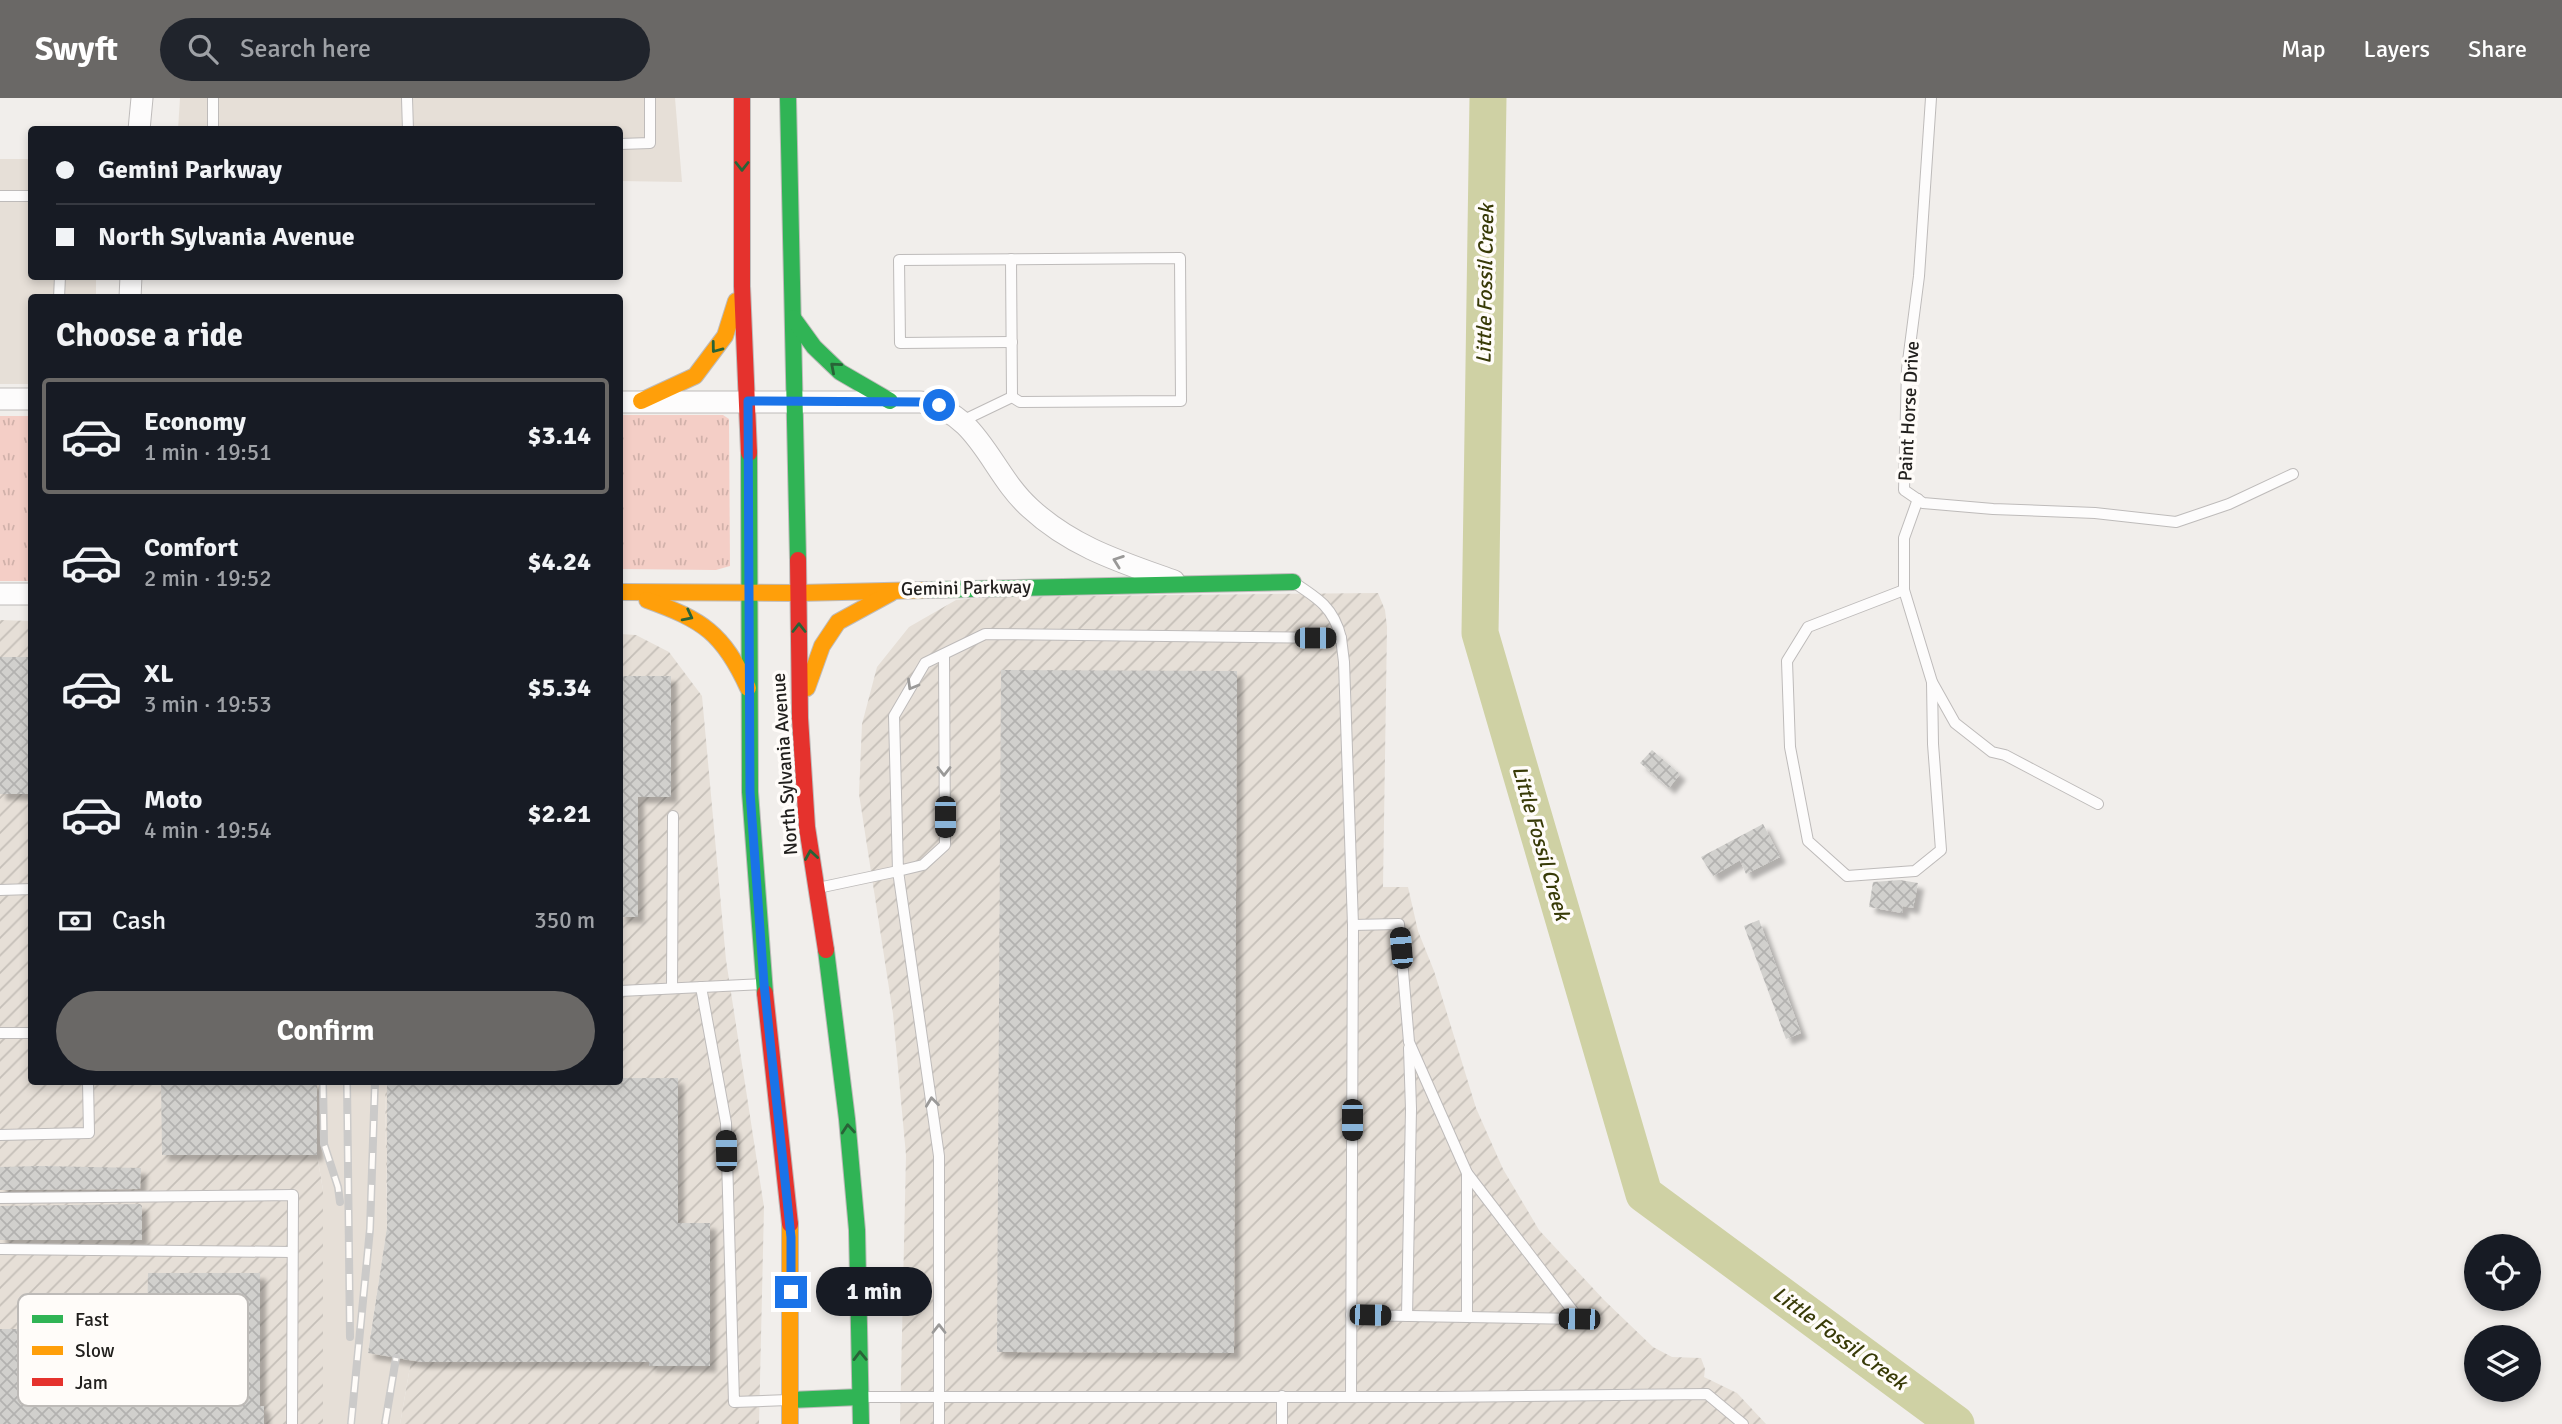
<!DOCTYPE html>
<html lang="en">
<head>
<meta charset="utf-8">
<style>
	body { margin:0; font-family:Signika,sans-serif; background:#20242c; color:#f1f3f6; height:100vh; display:flex; flex-direction:column; font-size:26px; white-space:nowrap }
	* { box-sizing:border-box; margin:0 }
	p { font-size:23px; color:#9ea1a6 }
	.icon { flex:none; width:38px; height:38px; fill:none; stroke:currentColor; stroke-width:2; stroke-linecap:round; stroke-linejoin:round }
	.map { position:relative; flex:1; overflow:hidden }
	.drawer { position:absolute; left:28px; top:196px; width:595px; height:791px; display:flex; flex-direction:column; background:#171b24; border-radius:7px; box-shadow:0 4px 10px #0003 }
	.drawer>* { flex:none }
	.hud { position:absolute; left:28px; top:28px; width:595px; height:154px; border-radius:7px; box-shadow:0 4px 10px #0003; display:grid; align-content:center; height:154px; padding:0 28px; background:#171b24 }
	.fabs { position:absolute; left:2464px; top:1136px; display:grid; gap:14px }
	.fabs a { display:grid; place-items:center; width:77px; height:77px; border-radius:50%; background:#171b24; box-shadow:0 4px 10px #0003; font-size:35px }
	.end { position:absolute; width:32px; height:32px; margin:-16px; border:9px solid #1a73e8; background:#fff; box-shadow:0 0 0 4px #fff }
	.from { border-radius:50% }
	.bubble { position:absolute; height:49px; border-radius:24px; background:#171b24; box-shadow:0 4px 10px #0003; font-size:23px; font-weight:800; line-height:49px; text-align:center }
	.car { position:absolute; width:21px; height:42px; margin:-21px -10px; border-radius:9px; box-shadow:0 0 5px 2px #0007; background:linear-gradient(#222 24%,#8ab4d8 0 40%,#222 0 76%,#8ab4d8 0 86%,#222 0) }
	.hud b { display:flex; align-items:center; gap:24px; height:66px; font-size:26px }
	.hud b+b { border-top:2px solid #363941 }
	.hud i { width:18px; height:18px; background:#f1f3f6 }
	ul { padding:0; list-style:none }
	li { display:flex; align-items:center; gap:21px; height:116px; margin:0 14px 10px; padding:0 14px; border:4px solid transparent; border-radius:7px }
	li div { flex:1 }
	li b { display:block; font-size:26px }
	li em { font-style:normal; font-weight:800 }
	li.selected { border-color:#6a6866 }
	li>.icon { width:63px; height:63px; stroke-width:1.5 }
	h2 { padding:0 28px; font-size:32px; line-height:84px }
	.pay { display:flex; align-items:center; gap:18px; height:77px; padding:0 28px; font-size:26px }
	.pay p { margin-inline-start:auto }
	.primary-button { display:flex; gap:14px; margin-top:auto; padding:14px 28px }
	.primary-button a { flex:1; height:80px; border-radius:42px; background:#6a6866; color:#fff; font-size:28px; font-weight:800; line-height:80px; text-align:center }
	header { display:flex; align-items:center; gap:42px; box-sizing:border-box; height:98px; padding:0 35px; background:#6a6866; color:#fff }
	header strong { font-size:33px }
	nav { display:flex; gap:38px; margin-inline-start:auto; font-size:24px }
	.search { width:490px; height:63px; background:#20242c; display:flex; align-items:center; gap:18px; box-sizing:border-box; padding:0 24px; border-radius:38px; color:#9ea1a6; font-size:26px }
	.map>svg:first-child { display:block }
	.built { fill:#e6dfd7 }
	.industrial { fill:url(#industrial-furrows) }
	.grass { fill:url(#grass-tufts) }
	.lines { fill:none; stroke-linecap:round; stroke-linejoin:round }
	.river { stroke:#cfd1a4; stroke-width:37 }
	.building { fill:url(#building-cross-hatch); filter:url(#shadow) }
	.lane-casing { stroke:#bebbba; stroke-width:12 }
	.street-casing { stroke:#bebbba; stroke-width:23 }
	.fast-casing { stroke:#bebbba; stroke-width:18 }
	.slow-casing { stroke:#bebbba; stroke-width:18 }
	.jam-casing { stroke:#bebbba; stroke-width:18 }
	.lane { stroke:#fdfcfc; stroke-width:10 }
	.street { stroke:#fdfcfc; stroke-width:21 }
	.fast { stroke:#30b455; stroke-width:16 }
	.slow { stroke:#ff9f0a; stroke-width:16 }
	.jam { stroke:#e5322d; stroke-width:16 }
	.rail-casing { stroke:#cbcac9; stroke-width:8 }
	.rail { stroke:#fffcf9; stroke-width:5; stroke-dasharray:16; stroke-linecap:butt }
	.oneway { stroke:#286337 }
	.oneway2 { stroke:#9a9998 }
	.route { stroke:#1a73e8; stroke-width:9 }
	.labels { text-anchor:middle; dominant-baseline:central; stroke-width:7; stroke-linejoin:round; paint-order:stroke }
	.street-label { font-size:19px; fill:#22201e; stroke:#fffcf9 }
	.water-label { font-size:21px; font-style:italic; fill:#383a07; stroke:#fffcf9 }
	.key { fill:#fffcf9; stroke:#bdbab7; stroke-width:2 }
	.key-label { font-size:19px; fill:#22201e }
</style>
</head>
<body>
<header>
<strong>Swyft</strong>
<div class="search"><svg class="icon" aria-label="search" viewBox="0 0 24 24"><circle cx="10" cy="10" r="6"/><path d="M15 15l6 6"/></svg>Search here</div>
<nav><a>Map</a><a>Layers</a><a>Share</a></nav>
</header>
<div class="map">
<svg width="2562" height="1326" viewBox="0 0 2562 1326">
	<defs>
		<pattern id="industrial-furrows" width="10" height="10" patternUnits="userSpaceOnUse" patternTransform="scale(1.75)"><rect width="10" height="10" fill="#e6dfd7"/><path d="M-1 1l2-2M0 10L10 0M9 11l2-2" fill="none" stroke="#c5bfb8"/></pattern>
		<pattern id="grass-tufts" width="24" height="20" patternUnits="userSpaceOnUse" patternTransform="scale(1.75)"><rect width="24" height="20" fill="#f4cec6"/><path d="M3 7l-1-3M5 7V3M7 7l1-3M15 17l-1-3M17 17v-4M19 17l1-3" fill="none" stroke="#d1b1aa"/></pattern>
		<pattern id="building-cross-hatch" width="8" height="8" patternUnits="userSpaceOnUse" patternTransform="scale(1.75)"><rect width="8" height="8" fill="#d1d0cd"/><path d="M0 0l8 8M0 8l8-8" fill="none" stroke="#b3b2b0"/></pattern>
		<filter id="shadow"><feDropShadow dx="6" dy="6" stdDeviation="2" flood-color="#0004"/></filter>
	</defs>
	<rect width="100%" height="100%" fill="#f1eeeb"/>
	<g class="built">
		<path d="M180 0H675L682 84 620 83V32H178Z"/>
		<path d="M0 61H31L32 178 96 179V199L32 200 31 286H0Z"/>
		<path d="M317 984H385L387 1130 368 1254 411 1263 400 1326H323V1092L317 1057Z"/>
	</g>
	<g class="industrial">
		<path d="M1378 495 1385 512 1387 529 1383 789H1408L1418 833 1434 873 1476 1010 1503 1071 1539 1132 1604 1202 1653 1249 1672 1259 1701 1260 1705 1271 1704 1279 1737 1295 1766 1326H900L906 1057 893 916 859 696 862 626 877 569 909 529 956 502 985 499Z"/>
		<path d="M0 522 31 523 32 984H317V1057L323 1092V1326H0Z"/>
		<path d="M620 536 636 537 669 554 702 598 726 862 764 1109 759 1326H400L411 1263 368 1255 387 1130 385 984H620Z"/>
	</g>
	<g class="grass">
		<path d="M620 317H723L729 321 730 468 716 472 620 471Z"/>
		<rect x="0" y="318" width="31" height="165"/>
	</g>
	<g class="lines">
		<path class="river" d="M1488 0 1480 535 1644 1096 1956 1326"/>
	</g>
	<g class="building">
		<rect x="0" y="559" width="32" height="137"/>
		<path d="M1001 572 1237 573 1234 1255 997 1254Z"/>
		<path d="M620 578H671V699H638V819H620Z"/>
		<path d="M1652 652 1680 676 1669 690 1640 665Z"/>
		<path d="M1763 726 1780 759 1746 776 1740 762 1713 778 1701 759Z"/>
		<path d="M1900 782 1918 785 1913 810 1903 808 1902 815 1869 809 1873 784Z"/>
		<path d="M1759 822 1801 935 1786 941 1744 828Z"/>
		<path d="M620 980H678V1125H710V1268H649V1264H421L368 1255 387 1130V984H620Z"/>
		<path d="M161 984H317V1057H162Z"/>
		<path d="M40 1068 141 1070 140 1091 0 1092V1069Z"/>
		<path d="M140 1106 142 1108V1142H0V1108Z"/>
		<path d="M148 1175H260V1308H264V1326H0V1231H147Z"/>
	</g>
	<g class="lines">
		<g class="lane-casing">
			<g id="lane">
				<path d="M213 0V32"/>
				<path d="M407 0 408 32"/>
				<path d="M1931 0 1919 178 1907 271 1904 392 1923 405 1993 411 2095 415 2176 424 2229 406 2293 376"/>
				<path d="M620 46 650 45V0"/>
				<path d="M0 98H32"/>
				<path d="M59 200 60 178"/>
				<path d="M1012 244 900 245 899 162 1180 160 1181 303 1020 304 1012 299"/>
				<path d="M962 323 1012 299 1011 161"/>
				<path d="M1918 401 1904 440V492L1932 584 1955 625 1992 654 2005 657 2098 706"/>
				<path d="M1293 484C1318 500 1334 510 1341 540"/>
				<path d="M1904 492 1808 529 1787 563 1790 649 1808 743 1847 778 1915 773 1941 752 1933 646 1932 584"/>
				<path d="M944 556 945 747 923 767 898 773 894 618 925 565 985 536 1341 540 1344 564 1353 827 1351 1299"/>
				<path d="M818 790 898 773 939 1058V1326"/>
				<path d="M0 792 32 791"/>
				<path d="M701 889 726 1025 734 1304 788 1302"/>
				<path d="M672 890 673 718"/>
				<path d="M620 893 764 886"/>
				<path d="M0 935H32"/>
				<path d="M0 1037 89 1035 88 984"/>
				<path d="M0 1100 293 1097 292 1326"/>
				<path d="M0 1151 292 1154"/>
				<path d="M1351 1217 1579 1221 1467 1075 1409 944 1399 826 1353 827"/>
				<path d="M1407 1218 1411 1011 1409 950"/>
				<path d="M1467 1218V1075"/>
				<path d="M860 1299H1439L1707 1296 1743 1326"/>
				<path d="M1282 1326V1298"/>
			</g>
		</g>
		<g class="street-casing">
			<g id="street">
				<path d="M139 32 142 0"/>
				<path d="M130 200 131 178"/>
				<path d="M0 301H32"/>
				<path d="M620 304H921C980 315 990 374 1030 410 1072 449 1121 464 1174 483"/>
				<path d="M0 496H32"/>
			</g>
		</g>
		<g class="fast-casing">
			<g id="fast">
				<path d="M788 0 798 462"/>
				<path d="M793 220 814 249 840 274 890 303"/>
				<path d="M749 355 750 694 765 895"/>
				<path d="M927 492 1293 484"/>
				<path d="M826 852 847 1021 857 1132 861 1326"/>
				<path d="M790 1302 860 1299"/>
			</g>
		</g>
		<g class="slow-casing">
			<g id="slow">
				<path d="M641 303 695 278 725 238 736 203"/>
				<path d="M620 494 799 495 927 492"/>
				<path d="M647 502C703 522 723 535 748 590"/>
				<path d="M807 590 822 548 838 524 891 495"/>
				<path d="M790 1126V1326"/>
			</g>
		</g>
		<g class="jam-casing">
			<g id="jam">
				<path d="M742 0V188L749 355"/>
				<path d="M798 462 800 620 807 729 826 852"/>
				<path d="M765 895 790 1126"/>
			</g>
		</g>
		<use href="#lane" class="lane"/>
		<use href="#street" class="street"/>
		<use href="#fast" class="fast"/>
		<use href="#slow" class="slow"/>
		<use href="#jam" class="jam"/>
		<g class="rail-casing">
			<g id="rail">
				<path d="M323 984 324 1046 338 1089 340 1104"/>
				<path d="M347 984 350 1239"/>
				<path d="M351 1326 370 1131 375 984"/>
				<path d="M385 1326 396 1260"/>
			</g>
		</g>
		<use href="#rail" class="rail"/>
	</g>
	<defs><path id="oneway-chevron" d="M-2-3.5L2.5 0L-2 3.5" fill="none" stroke-width="1.6" stroke-linecap="round" stroke-linejoin="round" transform="scale(1.75)"/></defs>
	<g class="oneway">
		<use href="#oneway-chevron" transform="translate(742 68) rotate(90)"/>
		<use href="#oneway-chevron" transform="translate(716 250) rotate(127)"/>
		<use href="#oneway-chevron" transform="translate(835 269) rotate(-139)"/>
		<use href="#oneway-chevron" transform="translate(688 518) rotate(27)"/>
		<use href="#oneway-chevron" transform="translate(799 530) rotate(-90)"/>
		<use href="#oneway-chevron" transform="translate(811 757) rotate(-99)"/>
		<use href="#oneway-chevron" transform="translate(848 1031) rotate(-95)"/>
		<use href="#oneway-chevron" transform="translate(860 1258) rotate(-91)"/>
	</g>
	<g class="oneway2">
		<use href="#oneway-chevron" transform="translate(1118 463) rotate(-160)"/>
		<use href="#oneway-chevron" transform="translate(912 587) rotate(120)"/>
		<use href="#oneway-chevron" transform="translate(944 673) rotate(90)"/>
		<use href="#oneway-chevron" transform="translate(932 1004) rotate(-97)"/>
		<use href="#oneway-chevron" transform="translate(939 1231) rotate(-90)"/>
	</g>
	<g class="lines">
		<path class="route" d="M791 1194V1139L764 886 750 694 748 303 921 304 939 307"/>
	</g>
	<g class="labels">
		<g class="street-label">
			<text transform="translate(1909 313) rotate(-87)">Paint Horse Drive</text>
			<text transform="translate(966 490) rotate(-1)">Gemini Parkway</text>
			<text transform="translate(785 666) rotate(-94)">North Sylvania Avenue</text>
		</g>
		<g class="water-label">
			<text transform="translate(1485 186) rotate(-89)">Little Fossil Creek</text>
			<text transform="translate(1541 745) rotate(74)">Little Fossil Creek</text>
			<text transform="translate(1840 1240) rotate(36)">Little Fossil Creek</text>
		</g>
	</g>
	<rect x="18" y="1196" width="230" height="112" rx="10" class="key"/>
	<rect x="32" y="1217" width="31" height="8" fill="#30b455"/>
	<rect x="32" y="1248" width="31" height="9" fill="#ff9f0a"/>
	<rect x="32" y="1280" width="31" height="8" fill="#e5322d"/>
	<g class="key-label">
		<text x="75" y="1228">Fast</text>
		<text x="75" y="1259">Slow</text>
		<text x="75" y="1291">Jam</text>
	</g>
</svg>
<div class="fabs">
<a><svg class="icon" aria-label="locate" viewBox="0 0 24 24"><circle cx="12" cy="12" r="6"/><path d="M12 2v4M12 18v4M2 12h4M18 12h4"/></svg></a>
<a><svg class="icon" aria-label="layers" viewBox="0 0 24 24"><path d="M12 4l9 5-9 5-9-5zM3 14l9 5 9-5"/></svg></a>
</div>
<i class="end from" style="left:939px;top:307px"></i>
<i class="end" style="left:791px;top:1194px"></i>
<div class="bubble" style="left:816px;top:1169px;width:116px">1 min</div>
<i class="car" style="left:1315px;top:540px;rotate:90deg"></i>
<i class="car" style="left:945px;top:719px;rotate:180deg"></i>
<i class="car" style="left:1401px;top:850px;rotate:355deg"></i>
<i class="car" style="left:1352px;top:1022px;rotate:180deg"></i>
<i class="car" style="left:726px;top:1053px;rotate:359deg"></i>
<i class="car" style="left:1370px;top:1217px;rotate:91deg"></i>
<i class="car" style="left:1579px;top:1221px;rotate:271deg"></i>
<div class="hud">
<b><i class="from"></i>Gemini Parkway</b>
<b><i></i>North Sylvania Avenue</b>
</div>
<section class="drawer">
<h2>Choose a ride</h2>
<ul>
<li class="selected"><svg class="icon" aria-label="car" viewBox="0 0 24 24"><path d="M5 17H2v-5l4-1 3-4h7l3 4 3 1v5h-3M9 17h6M6 11h13"/><circle cx="7" cy="17" r="2"/><circle cx="17" cy="17" r="2"/></svg><div><b>Economy</b><p>1 min · 19:51</p></div><em>$3.14</em></li>
<li><svg class="icon" aria-label="car" viewBox="0 0 24 24"><path d="M5 17H2v-5l4-1 3-4h7l3 4 3 1v5h-3M9 17h6M6 11h13"/><circle cx="7" cy="17" r="2"/><circle cx="17" cy="17" r="2"/></svg><div><b>Comfort</b><p>2 min · 19:52</p></div><em>$4.24</em></li>
<li><svg class="icon" aria-label="car" viewBox="0 0 24 24"><path d="M5 17H2v-5l4-1 3-4h7l3 4 3 1v5h-3M9 17h6M6 11h13"/><circle cx="7" cy="17" r="2"/><circle cx="17" cy="17" r="2"/></svg><div><b>XL</b><p>3 min · 19:53</p></div><em>$5.34</em></li>
<li><svg class="icon" aria-label="car" viewBox="0 0 24 24"><path d="M5 17H2v-5l4-1 3-4h7l3 4 3 1v5h-3M9 17h6M6 11h13"/><circle cx="7" cy="17" r="2"/><circle cx="17" cy="17" r="2"/></svg><div><b>Moto</b><p>4 min · 19:54</p></div><em>$2.21</em></li>
</ul>
<div class="pay"><svg class="icon" aria-label="cash" viewBox="0 0 24 24"><path d="M3 7h18v10H3z"/><circle cx="12" cy="12" r="2"/></svg>Cash<p>350 m</p></div>
<div class="primary-button"><a>Confirm</a></div>
</section>
</div>
</body>
</html>
